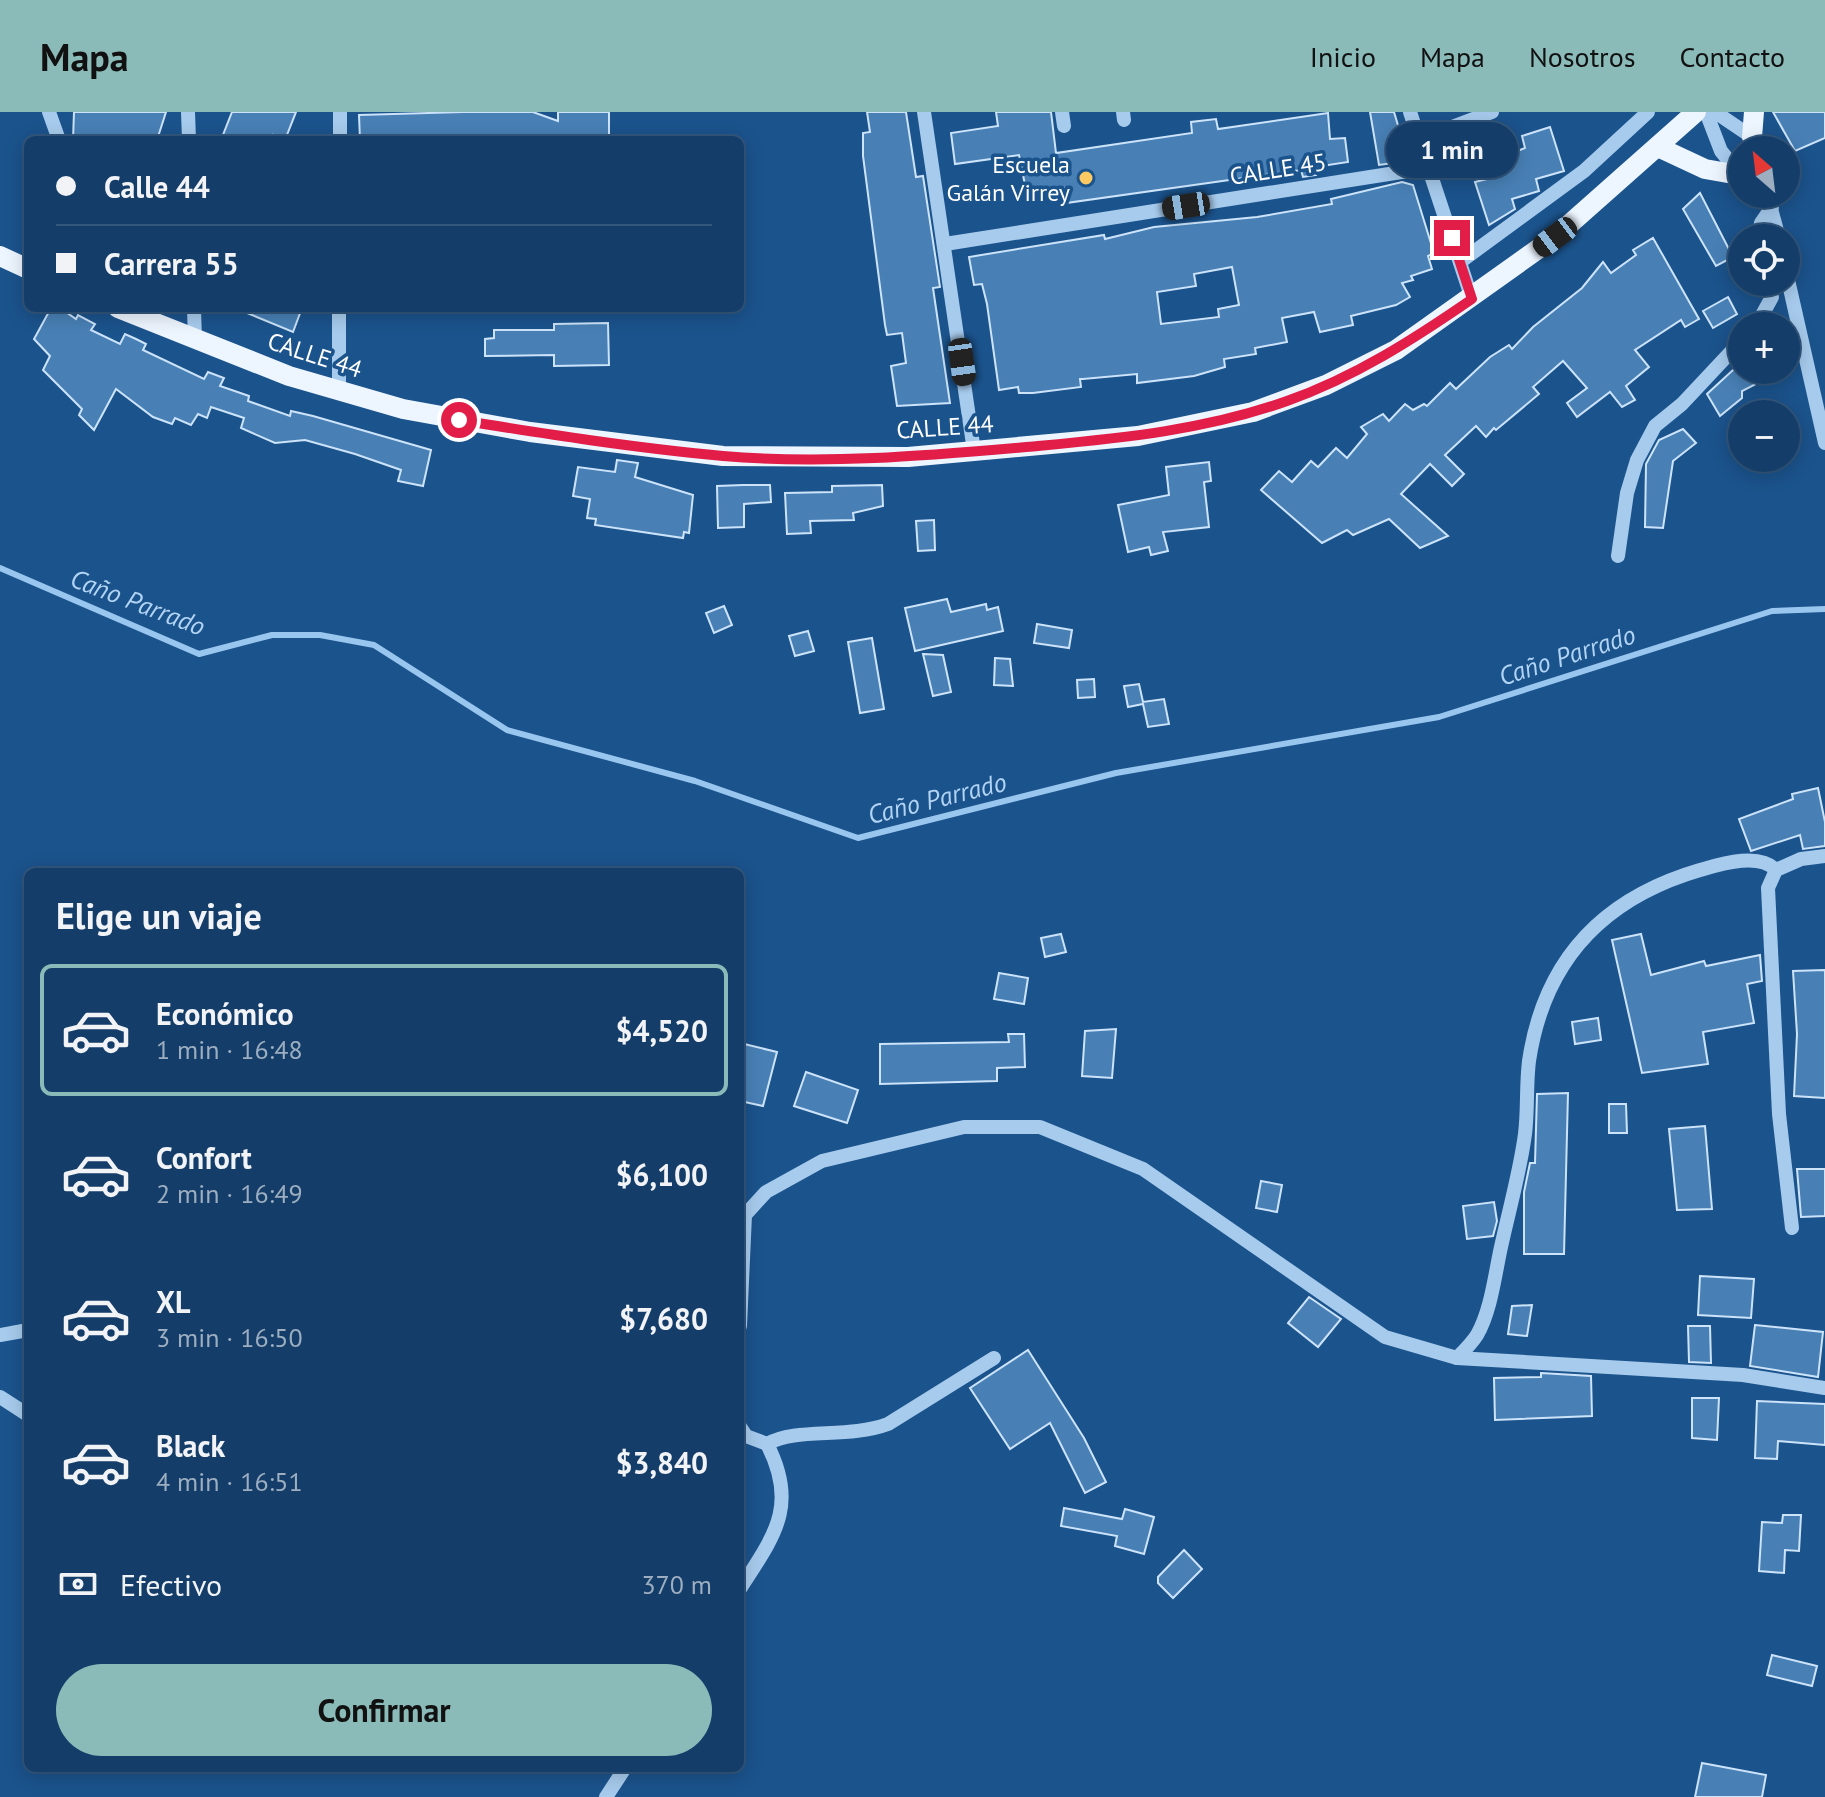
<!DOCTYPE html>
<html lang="es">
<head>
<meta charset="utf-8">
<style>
	body { margin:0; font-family:"PT Sans",sans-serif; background:#214971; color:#f1f3f6; height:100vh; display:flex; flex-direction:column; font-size:30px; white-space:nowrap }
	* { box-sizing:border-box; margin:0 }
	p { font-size:26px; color:#9daec0 }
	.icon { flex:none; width:44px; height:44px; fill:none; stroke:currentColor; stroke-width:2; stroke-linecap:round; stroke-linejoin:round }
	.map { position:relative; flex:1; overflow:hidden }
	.sheet { position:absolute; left:24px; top:756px; width:720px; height:904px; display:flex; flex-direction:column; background:#143e69; border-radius:12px; box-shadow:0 4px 20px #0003,0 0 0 2px #33577d }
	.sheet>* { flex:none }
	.banner { position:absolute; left:24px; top:24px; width:720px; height:176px; border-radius:12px; box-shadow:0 4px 20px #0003,0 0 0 2px #33577d; display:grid; align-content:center; height:176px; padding:0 32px; background:#143e69 }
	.needle { width:52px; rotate:332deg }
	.buttons { position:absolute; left:1728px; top:24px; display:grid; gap:16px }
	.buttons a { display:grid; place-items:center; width:72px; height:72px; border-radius:50%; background:#143e69; box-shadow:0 4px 20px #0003,0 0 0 2px #33577d; font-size:40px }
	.end { position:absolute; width:36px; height:36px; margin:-18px; border:10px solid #e11d48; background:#fff; box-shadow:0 0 0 4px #fff }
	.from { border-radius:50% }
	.bubble { position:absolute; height:56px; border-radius:28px; background:#143e69; box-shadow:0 4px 20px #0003,0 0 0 2px #33577d; font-size:26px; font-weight:800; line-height:56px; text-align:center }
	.car { position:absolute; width:24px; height:48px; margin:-24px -12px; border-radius:10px; box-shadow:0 0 6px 2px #0007; background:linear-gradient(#222 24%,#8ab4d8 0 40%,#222 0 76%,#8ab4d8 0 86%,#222 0) }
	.banner b { display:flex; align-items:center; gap:28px; height:76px; font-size:30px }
	.banner b+b { border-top:2px solid #33577d }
	.banner i { width:20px; height:20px; background:#f1f3f6 }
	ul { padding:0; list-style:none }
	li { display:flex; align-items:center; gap:24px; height:132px; margin:0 16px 12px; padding:0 16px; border:4px solid transparent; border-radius:12px }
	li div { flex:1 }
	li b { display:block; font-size:30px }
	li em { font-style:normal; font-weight:800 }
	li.on { border-color:#8bbbb9 }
	li>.icon { width:72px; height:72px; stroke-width:1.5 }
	h2 { padding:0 32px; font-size:36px; line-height:96px }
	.pay { display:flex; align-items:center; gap:20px; height:88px; padding:0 32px; font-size:30px }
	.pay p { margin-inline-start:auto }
	.button { display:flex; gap:16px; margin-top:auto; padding:16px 32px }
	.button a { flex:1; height:92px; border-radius:48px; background:#8bbbb9; color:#111; font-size:32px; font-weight:800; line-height:92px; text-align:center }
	header { display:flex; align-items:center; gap:48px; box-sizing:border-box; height:112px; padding:0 40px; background:#8bbbb9; color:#111 }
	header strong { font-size:38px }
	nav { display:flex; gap:44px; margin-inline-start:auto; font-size:28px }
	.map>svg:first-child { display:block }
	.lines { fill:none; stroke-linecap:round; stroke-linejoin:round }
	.stream { stroke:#99c6ef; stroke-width:6 }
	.building { fill:#4880b6; stroke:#cce3f9; stroke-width:2; fill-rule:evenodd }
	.minor { stroke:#a7cbed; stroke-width:14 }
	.major { stroke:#edf5ff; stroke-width:20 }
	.route { stroke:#e11d48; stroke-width:10 }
	.poi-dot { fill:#fec863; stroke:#1b538c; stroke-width:3 }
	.labels { text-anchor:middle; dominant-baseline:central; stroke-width:7; stroke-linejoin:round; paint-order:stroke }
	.poi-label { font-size:24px; fill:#fff; stroke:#1b538c; text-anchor:end }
	.street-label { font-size:24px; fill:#fff; stroke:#1b538c }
	.water-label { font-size:26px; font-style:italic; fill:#b2d4f4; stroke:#1b538c }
</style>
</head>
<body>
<header>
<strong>Mapa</strong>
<nav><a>Inicio</a><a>Mapa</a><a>Nosotros</a><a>Contacto</a></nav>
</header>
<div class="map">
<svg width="1825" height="1685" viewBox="0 0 1825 1685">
	<rect width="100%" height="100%" fill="#1b538c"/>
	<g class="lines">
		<path class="stream" d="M0 456 199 542 272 523H320L374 533 507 618 695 669 858 726 1116 661 1439 605 1772 499 1825 497"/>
	</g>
	<g class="building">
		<path d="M74 0H166L157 28H73Z"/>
		<path d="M232 0H296L285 28 273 23 272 28H221Z"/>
		<path d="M463 0H533L558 9V0H609V28H360L359 3Z"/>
		<path d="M867 0H906L916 65 923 64 940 175 933 176 950 291 897 294 891 254 906 251 902 221 887 223 885 213 863 44V21L870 20Z"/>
		<path d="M996 0H1051L1056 41 1192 21 1191 10 1216 7 1218 17 1328 1 1330 27 1345 26 1348 50 1315 55 1316 63 1303 65 1301 58 1066 91 1064 76 1027 83 1019 43 955 52 951 21 998 14Z"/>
		<path d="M1370 0H1394L1406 40 1401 50 1379 53Z"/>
		<path d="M1773 0H1825V26L1795 39Z"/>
		<path d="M1550 15 1564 59 1536 67 1539 79 1512 87 1515 97 1489 113 1475 70 1487 67 1482 53 1525 36 1522 24Z"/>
		<path d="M1402 70 1413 73 1434 141 1428 144 1432 157 1411 164 1413 168 1402 171 1410 185 1396 193 1351 204 1353 213 1320 220 1314 200 1282 206 1287 230 1255 236 1256 242 1224 247 1225 255 1194 264 1137 271V262L1083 267H1080L1081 275 1033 281H1019L1018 275 999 278 987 192 982 172 974 173 969 145 1104 123 1105 127 1154 115 1257 105 1332 92 1331 87ZM1232 155 1239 193 1218 197 1219 205 1161 212 1157 180 1196 174 1194 162Z"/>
		<path d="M1700 81 1733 145 1716 154 1683 97Z"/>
		<path d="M1653 126 1699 207 1685 215 1681 208 1635 238 1649 255 1626 274 1635 288 1622 295 1610 280 1577 305 1567 291 1587 276 1563 249 1533 275 1539 282 1496 318 1494 316 1486 325 1476 314 1445 343 1464 362 1452 374 1430 352 1401 382 1448 424 1420 436 1389 407 1353 423 1347 418 1322 431 1261 378 1279 359 1292 370 1311 349 1318 355 1336 336 1347 346 1367 322 1361 315 1383 302 1389 309 1405 292 1413 298 1424 292 1427 294 1450 271 1456 277 1490 245 1509 233 1512 237 1533 215 1582 176 1603 150 1611 161 1636 143 1633 138Z"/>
		<path d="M1728 185 1737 202 1713 216 1703 199Z"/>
		<path d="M51 196H60L76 207 78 203 95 212 91 218 120 232 125 222 136 227 146 232 143 238 204 267 208 260 224 266 220 274 249 284 248 289 290 304 291 299 313 304 431 338 423 374 398 369 401 358 355 342 305 328 275 331 241 316 244 306 211 295 207 306 198 302 191 313 175 306 172 312 153 305 116 277 94 318 79 303 82 297 43 258 50 244 34 227Z"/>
		<path d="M235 196H302L293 220Z"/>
		<path d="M608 211 609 253 554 254V243L485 244V227L494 226V218H554V212Z"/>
		<path d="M1733 258H1783L1742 279V286L1720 304 1707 282Z"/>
		<path d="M1683 317 1696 331 1673 349 1663 416 1645 415 1646 352 1659 328Z"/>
		<path d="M617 348 638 351 635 365 693 383 689 421 684 420 683 426 595 413 596 407 587 406 590 387 573 384 578 355 615 360Z"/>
		<path d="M1209 350 1211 369 1204 370 1209 415 1163 420 1168 439 1151 443 1149 435 1128 440 1118 393 1169 383 1166 355Z"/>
		<path d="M743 373H770L771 390 744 392V415L718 416 717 374Z"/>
		<path d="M882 373 883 394 853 401 854 408 810 409 811 421 787 422 785 381 832 380V374Z"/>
		<path d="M934 408 935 438 918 439 916 409Z"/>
		<path d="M947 487 951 500 986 492 987 498 998 495 1003 519 915 539 905 496Z"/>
		<path d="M724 494 732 513 714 521 706 501Z"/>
		<path d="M1037 512 1072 518 1069 536 1034 531Z"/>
		<path d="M808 519 814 539 795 544 789 524Z"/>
		<path d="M872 526 884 597 860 601 848 530Z"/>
		<path d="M923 542 943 543 951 580 933 584Z"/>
		<path d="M995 546 1010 547 1013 574 994 573Z"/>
		<path d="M1094 567 1095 585 1078 586 1077 568Z"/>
		<path d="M1139 572 1143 590 1164 587 1169 612 1148 615 1143 592 1128 595 1124 574Z"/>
		<path d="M1818 676 1825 710V734L1803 737 1800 723 1751 739 1739 707 1793 687 1792 682Z"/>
		<path d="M1061 822 1066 840 1045 845 1041 826Z"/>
		<path d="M1641 822 1651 863 1704 849 1706 854 1760 843 1762 869 1747 872 1754 911 1703 920 1708 952 1642 961 1612 828Z"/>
		<path d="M1825 858V986L1794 984 1797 922 1793 859Z"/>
		<path d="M999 861 1028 866 1024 892 994 887Z"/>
		<path d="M1598 906 1601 928 1575 932 1572 910Z"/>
		<path d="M1116 917 1112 966 1082 964 1085 919Z"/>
		<path d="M1008 922H1024L1025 955 997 956V969L880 972V932L1009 930Z"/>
		<path d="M740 931 777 940 763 994 740 989Z"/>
		<path d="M806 960 858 978 847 1011 794 994Z"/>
		<path d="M1568 981 1564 1142H1524V1080L1530 1051H1535L1537 982Z"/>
		<path d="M1609 992H1626L1627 1021H1609Z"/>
		<path d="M1705 1014 1712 1097 1677 1098 1669 1017Z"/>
		<path d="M1797 1057H1825V1104L1801 1105Z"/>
		<path d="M1261 1069 1282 1073 1277 1100 1256 1096Z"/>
		<path d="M1494 1090 1497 1109 1493 1124 1467 1127 1463 1094Z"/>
		<path d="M1700 1164 1754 1167 1751 1206 1698 1203Z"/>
		<path d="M1309 1185 1341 1207 1318 1235 1288 1211Z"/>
		<path d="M1532 1193 1527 1224 1508 1222 1512 1194Z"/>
		<path d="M1755 1213 1823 1220 1818 1265 1750 1254Z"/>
		<path d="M1688 1214H1710L1711 1251 1689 1250Z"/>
		<path d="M1028 1238 1084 1326 1106 1370 1085 1381 1050 1311 1010 1337 970 1276Z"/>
		<path d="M1541 1261 1591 1264 1592 1304 1495 1308 1494 1266 1541 1265Z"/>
		<path d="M1692 1286H1719L1717 1328 1692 1326Z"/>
		<path d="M1757 1289 1825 1292V1333L1778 1329 1777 1347 1755 1346Z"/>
		<path d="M1064 1396 1122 1407 1125 1397 1154 1405 1144 1442 1115 1434 1117 1424 1061 1414Z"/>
		<path d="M1783 1403H1801L1799 1439 1785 1438 1784 1461 1759 1459 1762 1410 1782 1411Z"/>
		<path d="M1184 1438 1202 1457 1173 1486 1158 1471V1465Z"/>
		<path d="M1772 1543 1817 1554 1812 1574 1767 1563Z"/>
		<path d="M1702 1651 1766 1663 1762 1685H1695Z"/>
	</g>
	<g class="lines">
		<g class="minor">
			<path d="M49 0 59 28"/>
			<path d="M188 0 189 28"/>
			<path d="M924 0 974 339"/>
			<path d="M1062 0 1064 14"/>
			<path d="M1123 0 1124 8"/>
			<path d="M1410 0 1472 187"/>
			<path d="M1706 0 1721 39 1742 65"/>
			<path d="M1715 0 1752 25 1755 38"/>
			<path d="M1420 27 1492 0"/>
			<path d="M340 28V0"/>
			<path d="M1767 82 1779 126"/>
			<path d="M1759 126 1761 111 1772 95"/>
			<path d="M945 132 1427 56"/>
			<path d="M1460 150 1584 59 1648 0"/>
			<path d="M1786 159 1825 331"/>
			<path d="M194 196 195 229"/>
			<path d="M1756 214 1772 185 1768 170"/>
			<path d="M339 280V196"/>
			<path d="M1618 444 1627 381 1637 348 1655 314 1682 292 1742 228"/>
			<path d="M1792 1116 1779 1002 1768 776 1776 758 1801 747 1825 744"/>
			<path d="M740 1214 745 1103 766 1080 822 1049 964 1015H1040L1143 1057 1385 1225 1457 1246 1743 1263 1825 1276"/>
			<path d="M0 1223 28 1218"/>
			<path d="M1457 1246C1464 1239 1472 1231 1477 1223 1491 1199 1495 1162 1501 1135 1509 1098 1520 1060 1525 1022 1528 998 1526 973 1529 949 1544 848 1604 786 1700 758 1721 752 1759 740 1776 758"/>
			<path d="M0 1285 28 1303"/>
			<path d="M740 1315 746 1324 767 1332C799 1394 774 1424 740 1477"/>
			<path d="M767 1332C796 1315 848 1327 888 1312L994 1246"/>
			<path d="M606 1685 625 1656"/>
		</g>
		<g class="major">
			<path d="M1752 25 1754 0"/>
			<path d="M1660 36 1705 57 1739 63"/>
			<path d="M0 144 28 157"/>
			<path d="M118 196 289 264 403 297 530 320 723 344 908 345 1138 324 1253 300 1326 273 1396 238 1555 125 1696 0"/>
		</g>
	</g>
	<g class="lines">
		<path class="route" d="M459 308C546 322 635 336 723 344 827 353 934 343 1038 334 1123 326 1206 318 1287 289 1355 265 1414 227 1472 187L1452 126"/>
	</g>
	<circle class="poi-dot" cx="1086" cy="66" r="8"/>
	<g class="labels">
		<g class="poi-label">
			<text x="1070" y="52">Escuela<tspan x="1070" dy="28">Galán Virrey</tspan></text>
		</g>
		<g class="street-label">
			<text transform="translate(1278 57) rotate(-9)">CALLE 45</text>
			<text transform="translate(315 243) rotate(18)">CALLE 44</text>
			<text transform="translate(945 315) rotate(-4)">CALLE 44</text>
		</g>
		<g class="water-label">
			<text transform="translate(138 490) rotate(21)">Caño Parrado</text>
			<text transform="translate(1567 543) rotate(-18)">Caño Parrado</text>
			<text transform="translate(937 686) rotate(-14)">Caño Parrado</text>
		</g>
	</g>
</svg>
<div class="buttons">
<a><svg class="needle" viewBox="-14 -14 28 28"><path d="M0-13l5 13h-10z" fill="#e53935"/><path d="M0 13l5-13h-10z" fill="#9daec0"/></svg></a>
<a><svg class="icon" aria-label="locate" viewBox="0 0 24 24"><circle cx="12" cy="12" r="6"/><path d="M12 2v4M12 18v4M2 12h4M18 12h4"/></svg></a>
<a>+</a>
<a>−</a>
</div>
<i class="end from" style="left:459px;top:308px"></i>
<i class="end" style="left:1452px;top:126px"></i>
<div class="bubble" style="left:1386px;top:10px;width:132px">1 min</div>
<i class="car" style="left:1186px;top:94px;rotate:261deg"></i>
<i class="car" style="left:1555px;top:125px;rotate:233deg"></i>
<i class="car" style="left:962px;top:250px;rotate:172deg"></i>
<div class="banner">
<b><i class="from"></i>Calle 44</b>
<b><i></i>Carrera 55</b>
</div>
<section class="sheet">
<h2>Elige un viaje</h2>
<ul>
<li class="on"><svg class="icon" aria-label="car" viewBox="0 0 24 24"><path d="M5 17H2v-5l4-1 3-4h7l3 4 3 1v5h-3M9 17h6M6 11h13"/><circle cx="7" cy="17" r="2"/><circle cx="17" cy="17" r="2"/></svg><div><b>Económico</b><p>1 min · 16:48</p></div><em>$4,520</em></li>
<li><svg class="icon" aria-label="car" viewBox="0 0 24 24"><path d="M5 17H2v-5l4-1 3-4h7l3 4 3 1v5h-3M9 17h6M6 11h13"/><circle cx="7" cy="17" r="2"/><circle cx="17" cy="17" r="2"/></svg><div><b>Confort</b><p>2 min · 16:49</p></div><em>$6,100</em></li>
<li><svg class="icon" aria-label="car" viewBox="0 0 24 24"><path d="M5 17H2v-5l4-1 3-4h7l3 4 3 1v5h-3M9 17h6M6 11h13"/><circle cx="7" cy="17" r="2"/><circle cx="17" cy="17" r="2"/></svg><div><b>XL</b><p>3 min · 16:50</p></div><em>$7,680</em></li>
<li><svg class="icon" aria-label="car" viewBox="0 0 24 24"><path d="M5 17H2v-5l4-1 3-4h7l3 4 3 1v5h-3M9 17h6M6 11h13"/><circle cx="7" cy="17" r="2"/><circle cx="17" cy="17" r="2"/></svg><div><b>Black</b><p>4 min · 16:51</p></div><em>$3,840</em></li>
</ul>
<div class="pay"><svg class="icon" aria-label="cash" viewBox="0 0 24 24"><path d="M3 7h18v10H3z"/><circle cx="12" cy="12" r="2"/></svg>Efectivo<p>370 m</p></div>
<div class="button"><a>Confirmar</a></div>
</section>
</div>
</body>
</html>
